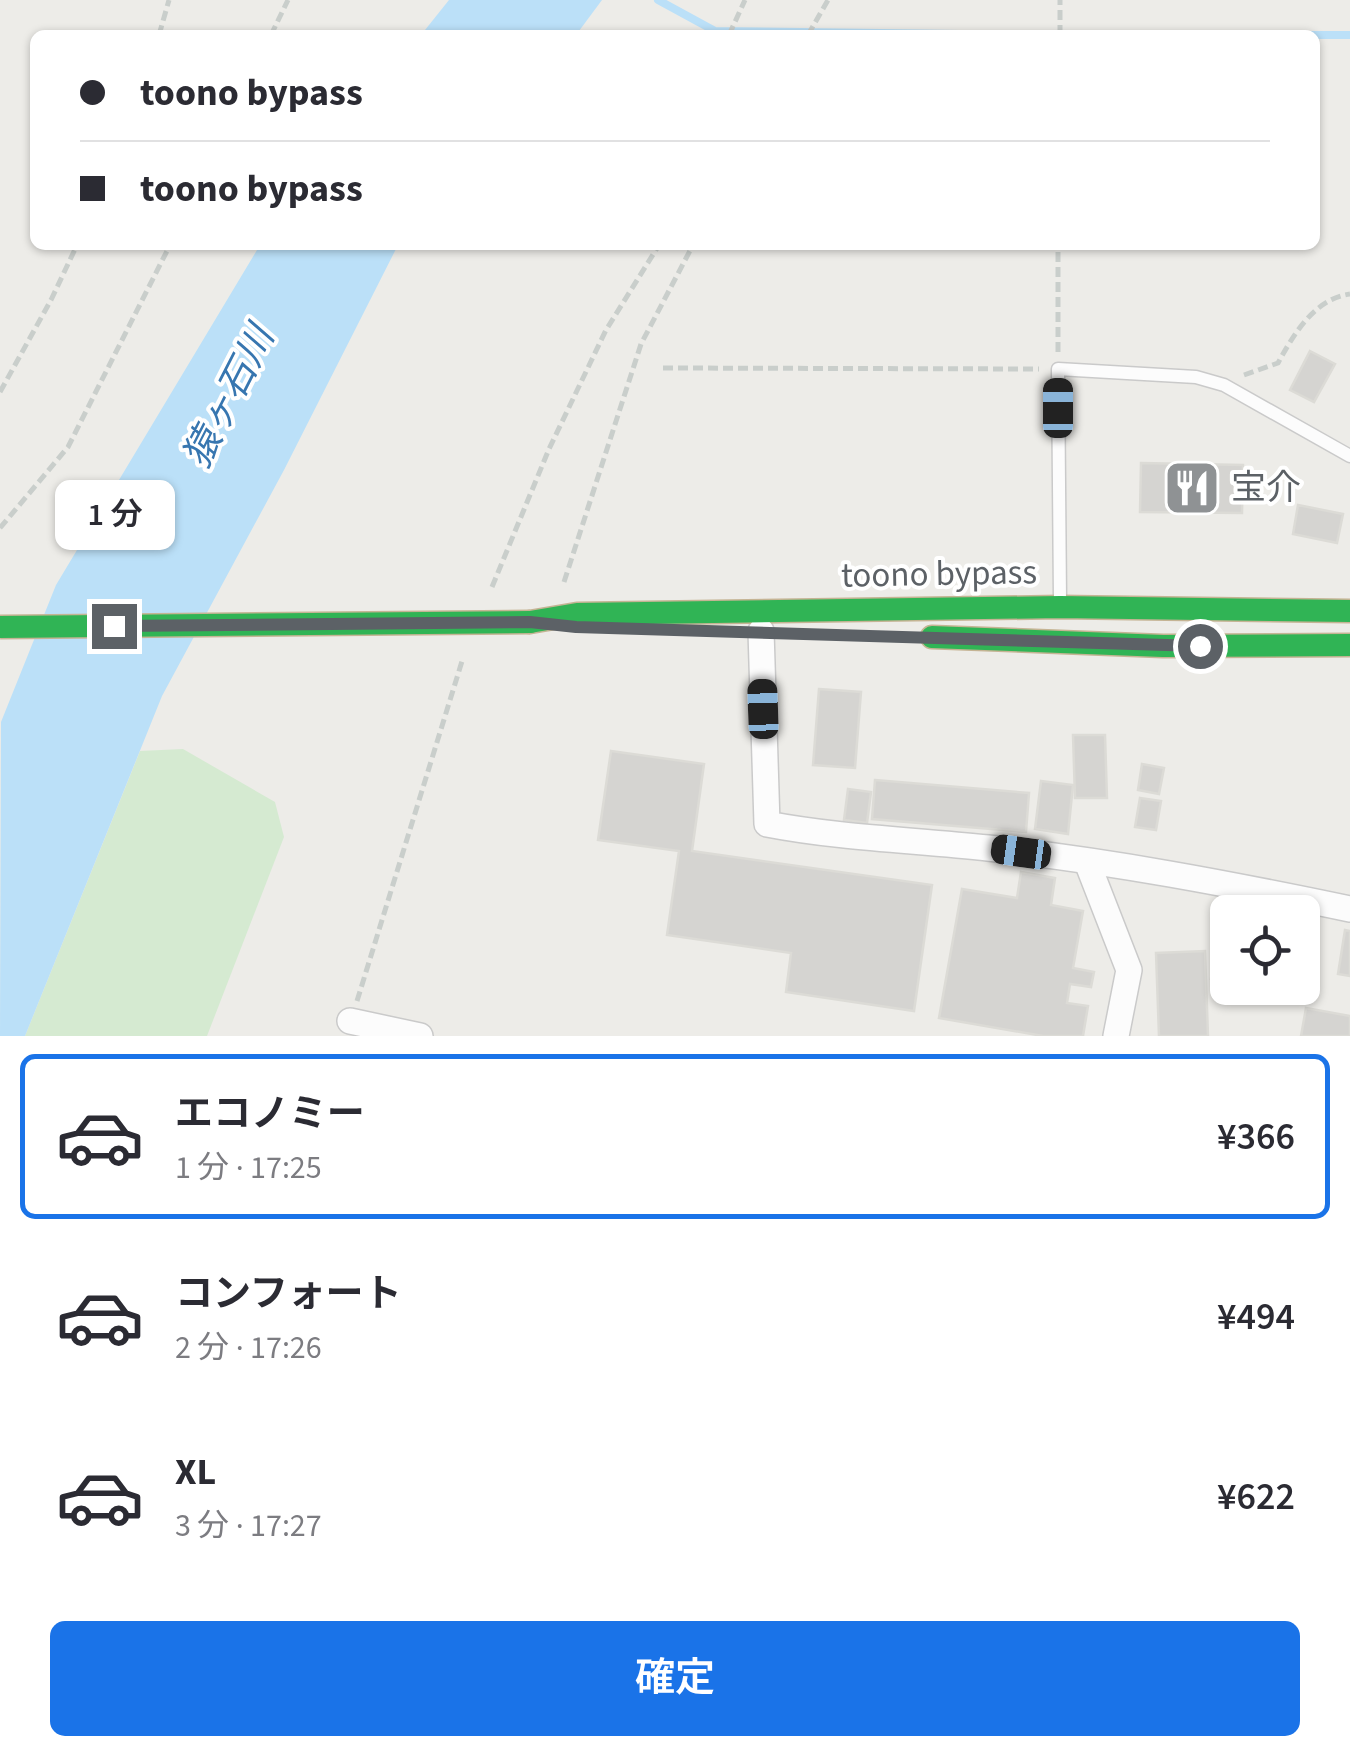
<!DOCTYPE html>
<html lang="ja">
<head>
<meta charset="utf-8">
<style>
	body { margin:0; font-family:"Source Sans 3","Noto Sans JP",sans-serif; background:#f7f7f7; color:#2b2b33; height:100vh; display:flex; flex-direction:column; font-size:38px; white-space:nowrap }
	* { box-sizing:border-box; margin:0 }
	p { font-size:32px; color:#7c7c81 }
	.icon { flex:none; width:55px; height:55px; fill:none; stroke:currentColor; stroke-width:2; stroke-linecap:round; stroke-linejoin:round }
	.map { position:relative; height:1036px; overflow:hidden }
	.details { display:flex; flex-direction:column; background:#fff; flex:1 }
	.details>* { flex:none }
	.banner { position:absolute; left:30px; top:30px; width:1290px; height:220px; border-radius:15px; box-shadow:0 2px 8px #0004; display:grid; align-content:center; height:220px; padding:0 50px; background:#fff }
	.controls { position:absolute; left:1210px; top:895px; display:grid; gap:20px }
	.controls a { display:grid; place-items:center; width:110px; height:110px; border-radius:15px; background:#fff; box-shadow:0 2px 8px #0004; font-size:50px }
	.end { position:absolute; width:45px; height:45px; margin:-22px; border:12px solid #5c6166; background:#fff; box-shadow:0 0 0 5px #fff }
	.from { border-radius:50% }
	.bubble { position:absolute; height:70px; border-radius:15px; background:#fff; box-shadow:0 2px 8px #0004; font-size:32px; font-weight:600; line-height:70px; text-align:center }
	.car { position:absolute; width:30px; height:60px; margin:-30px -15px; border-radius:12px; box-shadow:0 0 8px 2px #0007; background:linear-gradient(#222 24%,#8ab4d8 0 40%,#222 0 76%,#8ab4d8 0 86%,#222 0) }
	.banner b { display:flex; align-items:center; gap:35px; height:95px; font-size:38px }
	.banner b+b { border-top:2px solid #e1e1e2 }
	.banner i { width:25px; height:25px; background:#2b2b33 }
	ul { padding:18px 0 0; list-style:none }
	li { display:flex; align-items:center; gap:30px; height:165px; margin:0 20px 15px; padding:0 30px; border:5px solid transparent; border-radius:15px }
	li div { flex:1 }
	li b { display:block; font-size:38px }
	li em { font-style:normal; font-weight:600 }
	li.selected { border-color:#1a73e8 }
	li>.icon { width:90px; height:90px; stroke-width:1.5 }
	.cta { display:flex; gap:20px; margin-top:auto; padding:20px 50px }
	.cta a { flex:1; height:115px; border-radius:15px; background:#1a73e8; color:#fff; font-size:40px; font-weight:600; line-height:115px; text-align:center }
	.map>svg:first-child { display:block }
	.green { fill:#d5ead1 }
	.water { fill:#bbe0f8 }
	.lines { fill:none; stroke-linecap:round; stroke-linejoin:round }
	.stream { stroke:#bbe0f8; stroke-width:8 }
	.building { fill:#d5d4d1; stroke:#dcdbd6; stroke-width:2.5 }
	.lane-casing { stroke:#cacaca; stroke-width:15 }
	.street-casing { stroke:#cacaca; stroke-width:28 }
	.fast-casing { stroke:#c5b494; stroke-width:25 }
	.path { stroke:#c9cecb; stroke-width:5; stroke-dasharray:10 5; stroke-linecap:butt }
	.lane { stroke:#fcfcfc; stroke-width:12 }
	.street { stroke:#fcfcfc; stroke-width:25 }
	.fast { stroke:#30b455; stroke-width:22 }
	.fast-bridge-casing { stroke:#c5b494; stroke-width:25; stroke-linecap:butt }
	.fast-bridge { stroke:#30b455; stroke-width:22 }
	.route { stroke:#5c6166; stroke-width:12 }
	.labels { text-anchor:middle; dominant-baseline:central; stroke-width:8; stroke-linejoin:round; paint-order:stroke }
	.poi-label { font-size:35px; fill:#5c6166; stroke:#fff; text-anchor:start }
	.street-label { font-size:35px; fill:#5c6166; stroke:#fff }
	.water-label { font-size:38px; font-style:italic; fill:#3776b0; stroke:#fff }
</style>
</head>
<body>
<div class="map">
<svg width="1350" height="1036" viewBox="0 0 1350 1036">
	<rect width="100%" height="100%" fill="#edece8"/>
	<path class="green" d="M183 749 275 802 284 837 207 1036H25L140 751Z"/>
	<g class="water">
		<path d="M449 0H602L576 35H421Z"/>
		<path d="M260 245H398L284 470 162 696 25 1036H0L1 722 56 585Z"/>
	</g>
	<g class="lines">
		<g class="stream">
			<path d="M658 0 715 31 1031 35"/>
			<path d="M1246 35H1350"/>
		</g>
	</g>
	<g class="building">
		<path d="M1310 351 1335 364 1314 402 1290 390Z"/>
		<path d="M1141 463 1243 465 1242 513 1140 512Z"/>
		<path d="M1298 505 1343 514 1337 543 1293 534Z"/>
		<path d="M819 689 861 692 855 768 813 765Z"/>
		<path d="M1073 735H1105L1107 798H1075Z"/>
		<path d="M611 751 704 764 692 851 932 885 914 1011 786 992 791 953 667 935 679 851 598 840Z"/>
		<path d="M1142 764 1164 768 1159 794 1138 790Z"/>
		<path d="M875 780 1029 793 1026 832 872 819Z"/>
		<path d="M1041 781 1073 785 1068 834 1035 829Z"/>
		<path d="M848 789 871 792 867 823 844 820Z"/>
		<path d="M1140 798 1161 801 1156 830 1135 827Z"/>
		<path d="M1021 872 1055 878 1051 905 1083 911 1073 968 1094 972 1091 987 1070 984 1067 1003 1088 1006 1083 1036H1043L939 1018 962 889 1017 898Z"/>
		<path d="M1345 930 1350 931V976L1338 974Z"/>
		<path d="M1205 951 1208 1036H1159L1156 953Z"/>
		<path d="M1214 955 1228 956V981L1211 979Z"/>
		<path d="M1306 1008 1350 1016V1036H1301Z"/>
	</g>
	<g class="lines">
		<g class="lane-casing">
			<path id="lane" d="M1060 599 1058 369 1196 377 1224 385 1350 456"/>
		</g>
		<g class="street-casing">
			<g id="street">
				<path d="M761 631 767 824C840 838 914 840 988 848 1110 861 1230 884 1350 909"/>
				<path d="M1087 862 1129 970 1116 1036"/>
				<path d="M350 1021 420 1036"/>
			</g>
		</g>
		<g class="fast-casing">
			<g id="fast">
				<path d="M530 622 577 614 1060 607 1350 611"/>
				<path d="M932 637 1163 646 1350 645"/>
			</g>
		</g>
		<g class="path">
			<path d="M159 35 169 0"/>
			<path d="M271 35 288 0"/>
			<path d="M729 35 745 0"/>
			<path d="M808 35 828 0"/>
			<path d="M1060 35V0"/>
			<path d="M613 248 615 245"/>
			<path d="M1058 352V245"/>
			<path d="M663 368 1039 369"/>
			<path d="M1244 375 1278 363C1294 334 1314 299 1350 294"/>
			<path d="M0 392 51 300 77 245"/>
			<path d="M0 528 68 447 170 245"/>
			<path d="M564 582 641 344 693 245"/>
			<path d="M492 587 549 449 606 330 659 245"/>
			<path d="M357 1001 463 658"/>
		</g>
		<use href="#lane" class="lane"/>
		<use href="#street" class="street"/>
		<use href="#fast" class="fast"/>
		<g class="fast-bridge-casing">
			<path id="fast-bridge" d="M0 627 530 622"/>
		</g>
		<use href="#fast-bridge" class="fast-bridge"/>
	</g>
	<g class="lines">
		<path class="route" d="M114 626 530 622 576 627 1200 646"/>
	</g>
	<defs>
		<g id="restaurant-square" transform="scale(2.875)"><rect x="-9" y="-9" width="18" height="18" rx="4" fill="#8f9294" stroke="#fff"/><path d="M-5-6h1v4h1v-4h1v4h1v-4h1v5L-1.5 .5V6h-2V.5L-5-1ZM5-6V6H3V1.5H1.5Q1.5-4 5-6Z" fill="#fff"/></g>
	</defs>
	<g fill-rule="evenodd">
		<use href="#restaurant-square" x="1192" y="488"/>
	</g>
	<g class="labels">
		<g class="poi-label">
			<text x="1231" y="488">宝介</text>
		</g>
		<g class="street-label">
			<text transform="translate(939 574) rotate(-1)">toono bypass</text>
		</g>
		<g class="water-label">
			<text transform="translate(229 397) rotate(-63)">猿ヶ石川</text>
		</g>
	</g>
</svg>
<div class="controls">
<a><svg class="icon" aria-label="locate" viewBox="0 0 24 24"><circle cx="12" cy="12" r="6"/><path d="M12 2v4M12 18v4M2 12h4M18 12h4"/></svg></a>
</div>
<i class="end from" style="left:1200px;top:646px"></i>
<i class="end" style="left:114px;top:626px"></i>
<div class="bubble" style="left:55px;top:480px;width:120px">1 分</div>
<i class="car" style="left:1058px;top:408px;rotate:0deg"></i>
<i class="car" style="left:763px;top:709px;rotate:358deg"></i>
<i class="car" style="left:1021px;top:852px;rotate:278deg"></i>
<div class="banner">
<b><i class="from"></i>toono bypass</b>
<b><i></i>toono bypass</b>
</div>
</div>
<section class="details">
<ul>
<li class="selected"><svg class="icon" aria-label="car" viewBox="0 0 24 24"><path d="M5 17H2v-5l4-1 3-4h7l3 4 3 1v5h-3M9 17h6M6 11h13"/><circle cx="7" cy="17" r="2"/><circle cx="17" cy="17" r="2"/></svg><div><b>エコノミー</b><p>1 分 · 17:25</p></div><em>¥366</em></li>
<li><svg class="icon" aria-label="car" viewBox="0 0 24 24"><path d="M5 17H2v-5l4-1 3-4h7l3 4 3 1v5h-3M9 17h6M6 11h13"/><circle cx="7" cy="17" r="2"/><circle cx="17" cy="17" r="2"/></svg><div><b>コンフォート</b><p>2 分 · 17:26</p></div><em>¥494</em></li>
<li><svg class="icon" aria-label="car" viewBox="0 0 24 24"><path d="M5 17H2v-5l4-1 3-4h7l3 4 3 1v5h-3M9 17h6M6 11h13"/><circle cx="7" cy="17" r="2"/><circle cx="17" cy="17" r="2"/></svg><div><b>XL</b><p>3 分 · 17:27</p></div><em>¥622</em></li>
</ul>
<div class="cta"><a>確定</a></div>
</section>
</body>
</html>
